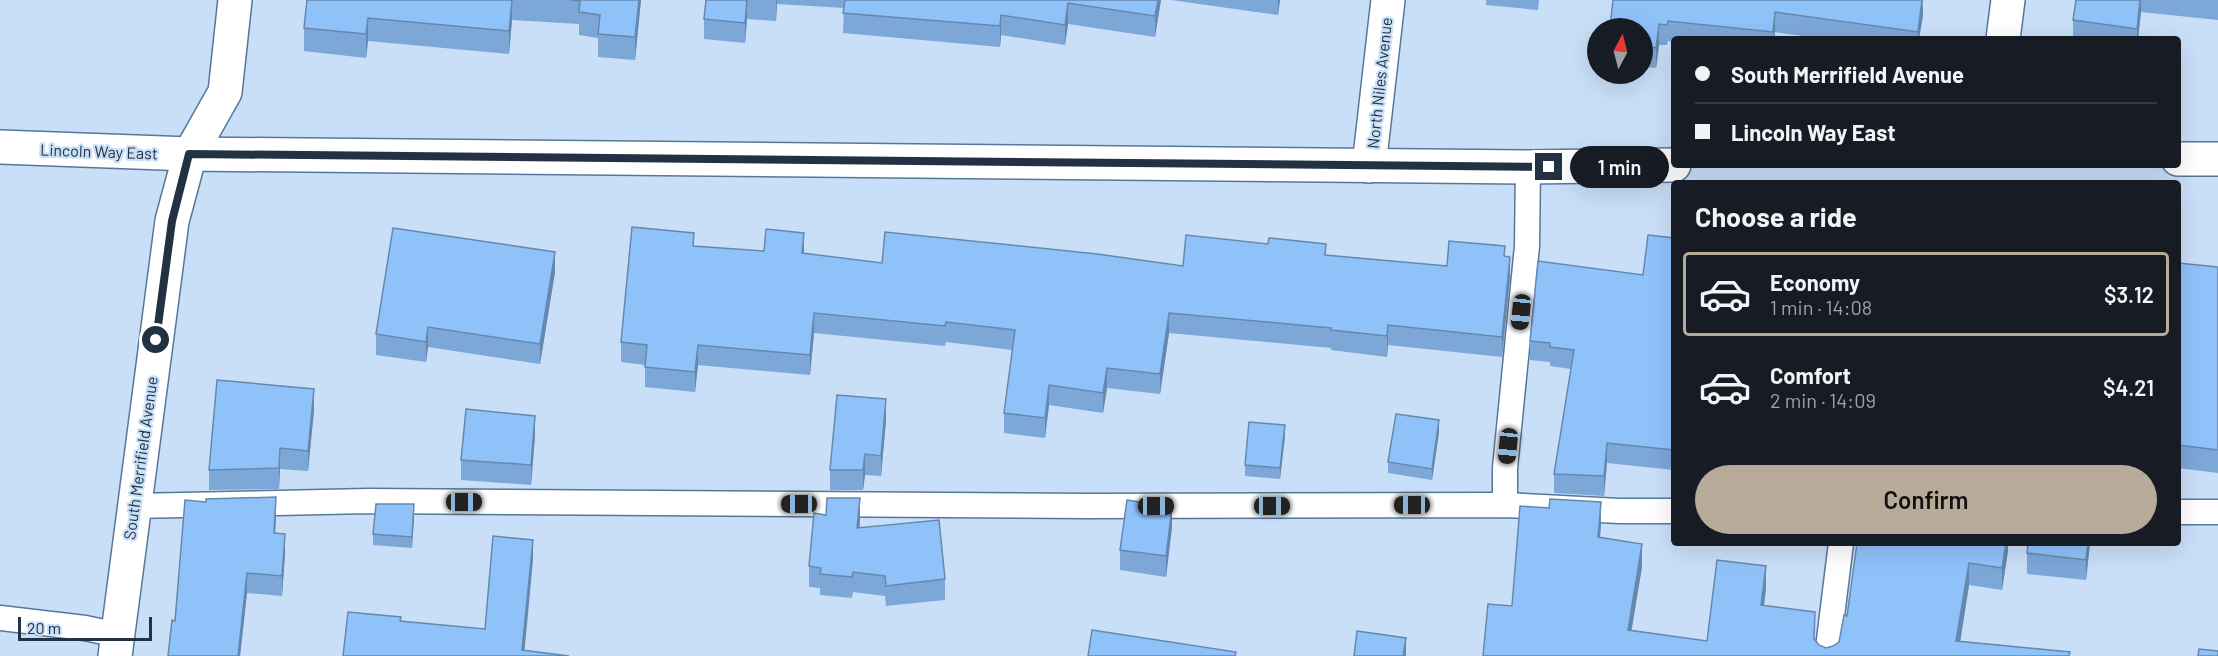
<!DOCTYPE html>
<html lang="en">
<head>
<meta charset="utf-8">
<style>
	body { margin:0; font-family:Barlow,sans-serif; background:#242831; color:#f1f3f6; height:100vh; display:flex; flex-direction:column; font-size:22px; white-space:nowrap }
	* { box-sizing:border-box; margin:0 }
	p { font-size:20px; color:#9ea1a6 }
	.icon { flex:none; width:33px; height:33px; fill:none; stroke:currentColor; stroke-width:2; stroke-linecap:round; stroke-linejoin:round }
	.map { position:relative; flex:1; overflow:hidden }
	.drawer { position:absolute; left:1671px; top:180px; width:510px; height:366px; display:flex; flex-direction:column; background:#171b24; border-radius:6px; box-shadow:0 6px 24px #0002 }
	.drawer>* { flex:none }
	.guide { position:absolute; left:1671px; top:36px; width:510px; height:132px; border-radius:6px; box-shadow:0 6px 24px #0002; display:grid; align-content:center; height:132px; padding:0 24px; background:#171b24 }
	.needle { width:39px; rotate:7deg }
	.fabs { position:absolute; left:1587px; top:18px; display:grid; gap:12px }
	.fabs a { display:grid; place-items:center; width:66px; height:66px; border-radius:50%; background:#171b24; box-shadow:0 6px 24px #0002; font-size:30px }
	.scale { position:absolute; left:18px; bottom:15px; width:134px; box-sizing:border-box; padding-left:6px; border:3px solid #233242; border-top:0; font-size:16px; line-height:21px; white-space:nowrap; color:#233242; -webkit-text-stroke:4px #c9dff8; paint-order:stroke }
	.end { position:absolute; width:27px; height:27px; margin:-14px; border:8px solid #233242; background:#fff; box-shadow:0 0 0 3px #fff }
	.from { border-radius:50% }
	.bubble { position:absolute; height:42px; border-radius:21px; background:#171b24; box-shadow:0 6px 24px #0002; font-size:20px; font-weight:600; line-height:42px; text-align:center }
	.car { position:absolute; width:18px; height:36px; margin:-18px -9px; border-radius:8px; box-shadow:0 0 4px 2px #0007; background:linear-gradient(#222 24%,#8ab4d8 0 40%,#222 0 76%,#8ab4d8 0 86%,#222 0) }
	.guide b { display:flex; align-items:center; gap:21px; height:57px; font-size:22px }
	.guide b+b { border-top:2px solid #363941 }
	.guide i { width:15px; height:15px; background:#f1f3f6 }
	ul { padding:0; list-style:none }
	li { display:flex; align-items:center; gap:18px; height:84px; margin:0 12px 9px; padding:0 12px; border:3px solid transparent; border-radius:6px }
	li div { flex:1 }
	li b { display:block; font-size:22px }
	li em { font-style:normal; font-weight:600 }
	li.selected { border-color:#b7aa99 }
	li>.icon { width:54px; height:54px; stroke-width:1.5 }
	h2 { padding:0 24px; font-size:27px; line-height:72px }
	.button { display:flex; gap:12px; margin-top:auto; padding:12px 24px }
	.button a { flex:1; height:69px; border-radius:36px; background:#b7aa99; color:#111; font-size:24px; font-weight:600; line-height:69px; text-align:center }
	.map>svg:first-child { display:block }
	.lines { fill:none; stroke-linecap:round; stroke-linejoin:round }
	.lane-casing { stroke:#56779c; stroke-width:27 }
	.street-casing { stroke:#56779c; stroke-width:36 }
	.primary-casing { stroke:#56779c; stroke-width:36 }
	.lane { stroke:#fff; stroke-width:24 }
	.street { stroke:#fff; stroke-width:33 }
	.primary { stroke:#fff; stroke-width:33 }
	.wall { fill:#7ca7d7 }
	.shaded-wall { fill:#6588af }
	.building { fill:#90c2fa; stroke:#6588af; stroke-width:1.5 }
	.route { stroke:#233242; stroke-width:8 }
	.labels { text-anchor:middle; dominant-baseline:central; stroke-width:4.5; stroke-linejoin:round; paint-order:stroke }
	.street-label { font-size:16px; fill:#233242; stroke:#c9dff8 }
</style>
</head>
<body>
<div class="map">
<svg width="2218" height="656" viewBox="0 0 2218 656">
	<rect width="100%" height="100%" fill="#c9dff8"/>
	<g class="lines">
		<g class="lane-casing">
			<g id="lane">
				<path d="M1505 505V468L1527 246 1528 167"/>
				<path d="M133 506 368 501 1087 506 1505 505 1619 511H1674"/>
				<path d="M2178 512H2218"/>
				<path d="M0 618 85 628 118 635"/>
				<path d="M1827 656 1841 543"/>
			</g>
		</g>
		<g class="street-casing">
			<g id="street">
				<path d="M2003 39 2008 0"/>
				<path d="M1369 166 1388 0"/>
				<path d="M115 656 172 221 190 154 225 92 235 0"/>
			</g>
		</g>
		<g class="primary-casing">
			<g id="primary">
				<path d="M0 147 190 154 1528 167 1674 165"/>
				<path d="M2178 159H2218"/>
			</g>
		</g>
		<use href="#lane" class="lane"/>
		<use href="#street" class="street"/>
		<use href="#primary" class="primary"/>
	</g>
	<g class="wall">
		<path d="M307 0H641L635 60 598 57V38L579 35V24L512 20 509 54 368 41 366 58 304 51V28Z"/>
		<path d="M706 0H1161L1155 37 1068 24 1065 45 1001 35 1000 47 843 33 844 8 777 4 776 21 747 19 745 43 704 39V19Z"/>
		<path d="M1171 0H1280L1278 15Z"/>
		<path d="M1486 0H1539L1538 10 1486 5Z"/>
		<path d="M1613 0H1923V15L1919 39H1824L1775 32 1774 39H1674V42L1668 41 1667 45H1659L1656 68 1642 67V28Z"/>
		<path d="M2076 0H2218V20L2141 12 2138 39H2073V20Z"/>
		<path d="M1674 238V470L1607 463 1604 496 1554 493V474L1571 369 1550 366V362L1530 360V341L1643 275Z"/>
		<path d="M694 246 804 254 882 263 1183 266 1326 255 1447 266 1505 256 1510 277 1502 357 1388 345 1387 357 1331 350V348L1169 333 1160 394 1107 388 1103 413 1049 405 1045 438 1004 433V413L1012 350 946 342 945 346 814 333 810 375 698 365 695 392 645 387V365L621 362V342Z"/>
		<path d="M2178 263 2218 267V473L2178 468Z"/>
		<path d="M555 272 540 364 428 347 426 362 376 355V334Z"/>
		<path d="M314 410 308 471 280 469 279 489 209 490V470Z"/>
		<path d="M886 420 881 476 865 475 863 490H830V470Z"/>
		<path d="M1439 432 1432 480 1388 473V462Z"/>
		<path d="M535 436 531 485 461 480V460Z"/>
		<path d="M1285 436 1280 479 1245 476V465Z"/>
		<path d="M206 502 276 517 275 533 285 554 282 596 247 593 240 656H168L175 621Z"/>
		<path d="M1549 508 1601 524 1600 538 1642 567 1631 630 1707 641 1766 588 1764 606 1815 640 1819 645 1826 648 1833 646 1839 642 1847 616 2008 543V551L2002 590 1969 585 1960 641 2070 652 1483 656 1512 606Z"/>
		<path d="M414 516 412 548 373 545V534Z"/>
		<path d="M860 519V528L945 579V600L886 606 885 596 853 592 852 598 820 595V588L809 587V566Z"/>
		<path d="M1172 527 1166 577 1120 570V550Z"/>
		<path d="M2028 543H2090L2086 580 2027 574V553Z"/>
	</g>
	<g class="shaded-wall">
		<path d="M512 0V20L509 54V31Z"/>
		<path d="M639 0H641L635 60V37Z"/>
		<path d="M747 0V19L745 43V23Z"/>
		<path d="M776 0H777L776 21Z"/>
		<path d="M1158 0H1161L1155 37V16Z"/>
		<path d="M1278 0H1280L1278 15Z"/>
		<path d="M1922 0 1923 15 1919 39H1918V32Z"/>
		<path d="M2140 0H2141V12L2138 39H2137V29Z"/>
		<path d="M1068 3V24L1065 45V25Z"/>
		<path d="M1775 12V32L1774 39H1773Z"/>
		<path d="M1001 15V35L1000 47V26Z"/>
		<path d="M368 18V41L366 58V34Z"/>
		<path d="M1659 24V45L1656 68V48Z"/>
		<path d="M804 233V253L802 274V253Z"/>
		<path d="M555 252V272L540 364V344Z"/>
		<path d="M1510 257V277L1502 357V337Z"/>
		<path d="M814 313V333L810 375V355Z"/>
		<path d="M1169 313V333L1160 394V374Z"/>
		<path d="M1388 325V345L1387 357V336Z"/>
		<path d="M428 327V347L426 362V342Z"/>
		<path d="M698 345V365L695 392V372Z"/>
		<path d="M1107 368V388L1103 413V393Z"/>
		<path d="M1049 385V405L1045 438V418Z"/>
		<path d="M314 389V410L308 471V451Z"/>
		<path d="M886 399V420L881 476V456Z"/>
		<path d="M535 416V436L531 485V465Z"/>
		<path d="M1439 420V432L1432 480V469Z"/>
		<path d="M1285 425V436L1280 479V468Z"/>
		<path d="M1607 443V463L1604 496V476Z"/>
		<path d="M280 448V469L279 489V468Z"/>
		<path d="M865 454V475L863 490V470Z"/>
		<path d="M276 497V517L274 553V533Z"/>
		<path d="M860 498V519L857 548V528Z"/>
		<path d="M1601 502V524L1598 560V537Z"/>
		<path d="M414 504V516L412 548V537Z"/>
		<path d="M1172 507V527L1166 577V556Z"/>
		<path d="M285 534V554L282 596V576Z"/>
		<path d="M533 540V560L524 656 522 650Z"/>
		<path d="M2006 543H2008V551L2002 590V568Z"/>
		<path d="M2088 543H2090L2086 580V560Z"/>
		<path d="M1642 544V567L1628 652V630Z"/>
		<path d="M1969 563V585L1958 656 1956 641Z"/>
		<path d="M1766 566V588L1761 628V605Z"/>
		<path d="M247 573V593L240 656H238Z"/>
		<path d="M1406 638V656H1403Z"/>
	</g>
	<g class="building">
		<path d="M307 0H512L509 31 368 18 366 34 304 28Z"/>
		<path d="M570 0H639L635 37 598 34 600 15 579 12 580 1Z"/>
		<path d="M706 0H747L745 23 704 19Z"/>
		<path d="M845 0H1158L1155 16 1068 3 1065 25 1001 15 1000 26 843 13Z"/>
		<path d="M1613 0H1922L1918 32 1775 12 1773 32 1668 21 1667 25 1659 24 1656 48 1642 46V28H1610Z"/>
		<path d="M2076 0H2140L2137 29 2073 20Z"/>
		<path d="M632 227 694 233 693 246 764 251 766 229 804 233 802 253 882 263 885 232 1097 254 1183 266 1186 235 1268 244 1269 238 1326 244 1325 255 1447 266 1449 241 1505 246 1504 256 1510 257 1502 337 1388 325 1387 336 1331 330V328L1169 313 1160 374 1107 368 1103 393 1049 385 1045 418 1004 413 1015 330 946 322 945 326 814 313 810 355 698 345 695 372 645 367 647 345 621 342Z"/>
		<path d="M393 228 555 252 540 344 428 327 426 342 376 334Z"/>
		<path d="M1648 235 1674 238V450L1607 443 1604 476 1554 474 1574 350 1550 347V343L1530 341 1538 261 1643 275Z"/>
		<path d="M2178 263 2218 267V450L2178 445Z"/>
		<path d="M217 380 314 389 308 451 280 448 279 468 209 470Z"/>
		<path d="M837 395 886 399 881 456 865 454 863 470H830Z"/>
		<path d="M466 409 535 416 531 465 461 460Z"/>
		<path d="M1396 414 1439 420 1432 469 1388 462Z"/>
		<path d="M1249 422 1285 425 1280 468 1245 465Z"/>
		<path d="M276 497 274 533 285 534 282 576 247 573 238 656H168L172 620 175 621 185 500 206 502V499Z"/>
		<path d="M827 498H860L857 528 939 520 945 579 886 586 885 576 853 572 852 577 820 574 821 568 809 566 814 513 826 515Z"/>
		<path d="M1550 499 1601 502 1598 537 1642 544 1628 630 1707 641 1717 560 1766 566 1761 605 1815 612 1814 639 1819 645 1826 648 1833 646 1839 642 1844 615 1847 616 1857 543H2006L2002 568 1969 563 1956 641 2070 652 2069 656H1483L1488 604 1512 606 1520 506 1549 508Z"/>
		<path d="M1127 500 1172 507 1166 556 1120 550Z"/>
		<path d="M376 504H414L412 537 373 534Z"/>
		<path d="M493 536 533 540 522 650 569 656H343L348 612 401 617 400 621 485 629Z"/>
		<path d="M2028 543H2088L2086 560 2027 553Z"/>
		<path d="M1092 630 1236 652 1235 656H1088Z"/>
		<path d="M1357 631 1406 638 1403 656H1354Z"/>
		<path d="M2199 649 2218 651V656H2198Z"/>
	</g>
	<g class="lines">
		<path class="route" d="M156 340 172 221 189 154 1549 167"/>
	</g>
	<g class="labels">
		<g class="street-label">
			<text transform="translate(1379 83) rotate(-84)">North Niles Avenue</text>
			<text transform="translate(99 151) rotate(2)">Lincoln Way East</text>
			<text transform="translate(140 458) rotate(-82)">South Merrifield Avenue</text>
		</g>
	</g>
</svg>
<div class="fabs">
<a><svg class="needle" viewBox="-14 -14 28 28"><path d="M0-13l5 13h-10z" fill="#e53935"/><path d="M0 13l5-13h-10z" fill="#9ea1a6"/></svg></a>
</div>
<div class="scale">20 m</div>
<i class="end from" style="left:156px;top:340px"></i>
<i class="end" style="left:1549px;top:167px"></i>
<div class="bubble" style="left:1570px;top:146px;width:99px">1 min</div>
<i class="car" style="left:1521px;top:312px;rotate:186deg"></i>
<i class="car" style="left:1508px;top:446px;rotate:186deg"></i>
<i class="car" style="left:464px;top:502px;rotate:90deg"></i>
<i class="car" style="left:799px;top:504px;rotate:270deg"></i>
<i class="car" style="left:1412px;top:505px;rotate:270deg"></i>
<i class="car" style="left:1156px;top:506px;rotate:90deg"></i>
<i class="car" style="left:1272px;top:506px;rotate:90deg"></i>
<div class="guide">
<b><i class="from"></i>South Merrifield Avenue</b>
<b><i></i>Lincoln Way East</b>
</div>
<section class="drawer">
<h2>Choose a ride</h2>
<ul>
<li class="selected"><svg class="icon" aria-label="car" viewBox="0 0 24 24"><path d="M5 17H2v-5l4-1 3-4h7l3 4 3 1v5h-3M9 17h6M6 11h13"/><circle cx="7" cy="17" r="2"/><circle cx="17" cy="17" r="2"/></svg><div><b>Economy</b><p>1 min · 14:08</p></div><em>$3.12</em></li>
<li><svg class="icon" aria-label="car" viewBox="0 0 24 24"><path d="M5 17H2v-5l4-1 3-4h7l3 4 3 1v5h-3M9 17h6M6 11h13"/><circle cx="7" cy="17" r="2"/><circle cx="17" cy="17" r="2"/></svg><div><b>Comfort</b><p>2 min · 14:09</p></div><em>$4.21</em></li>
</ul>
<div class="button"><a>Confirm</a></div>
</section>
</div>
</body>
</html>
